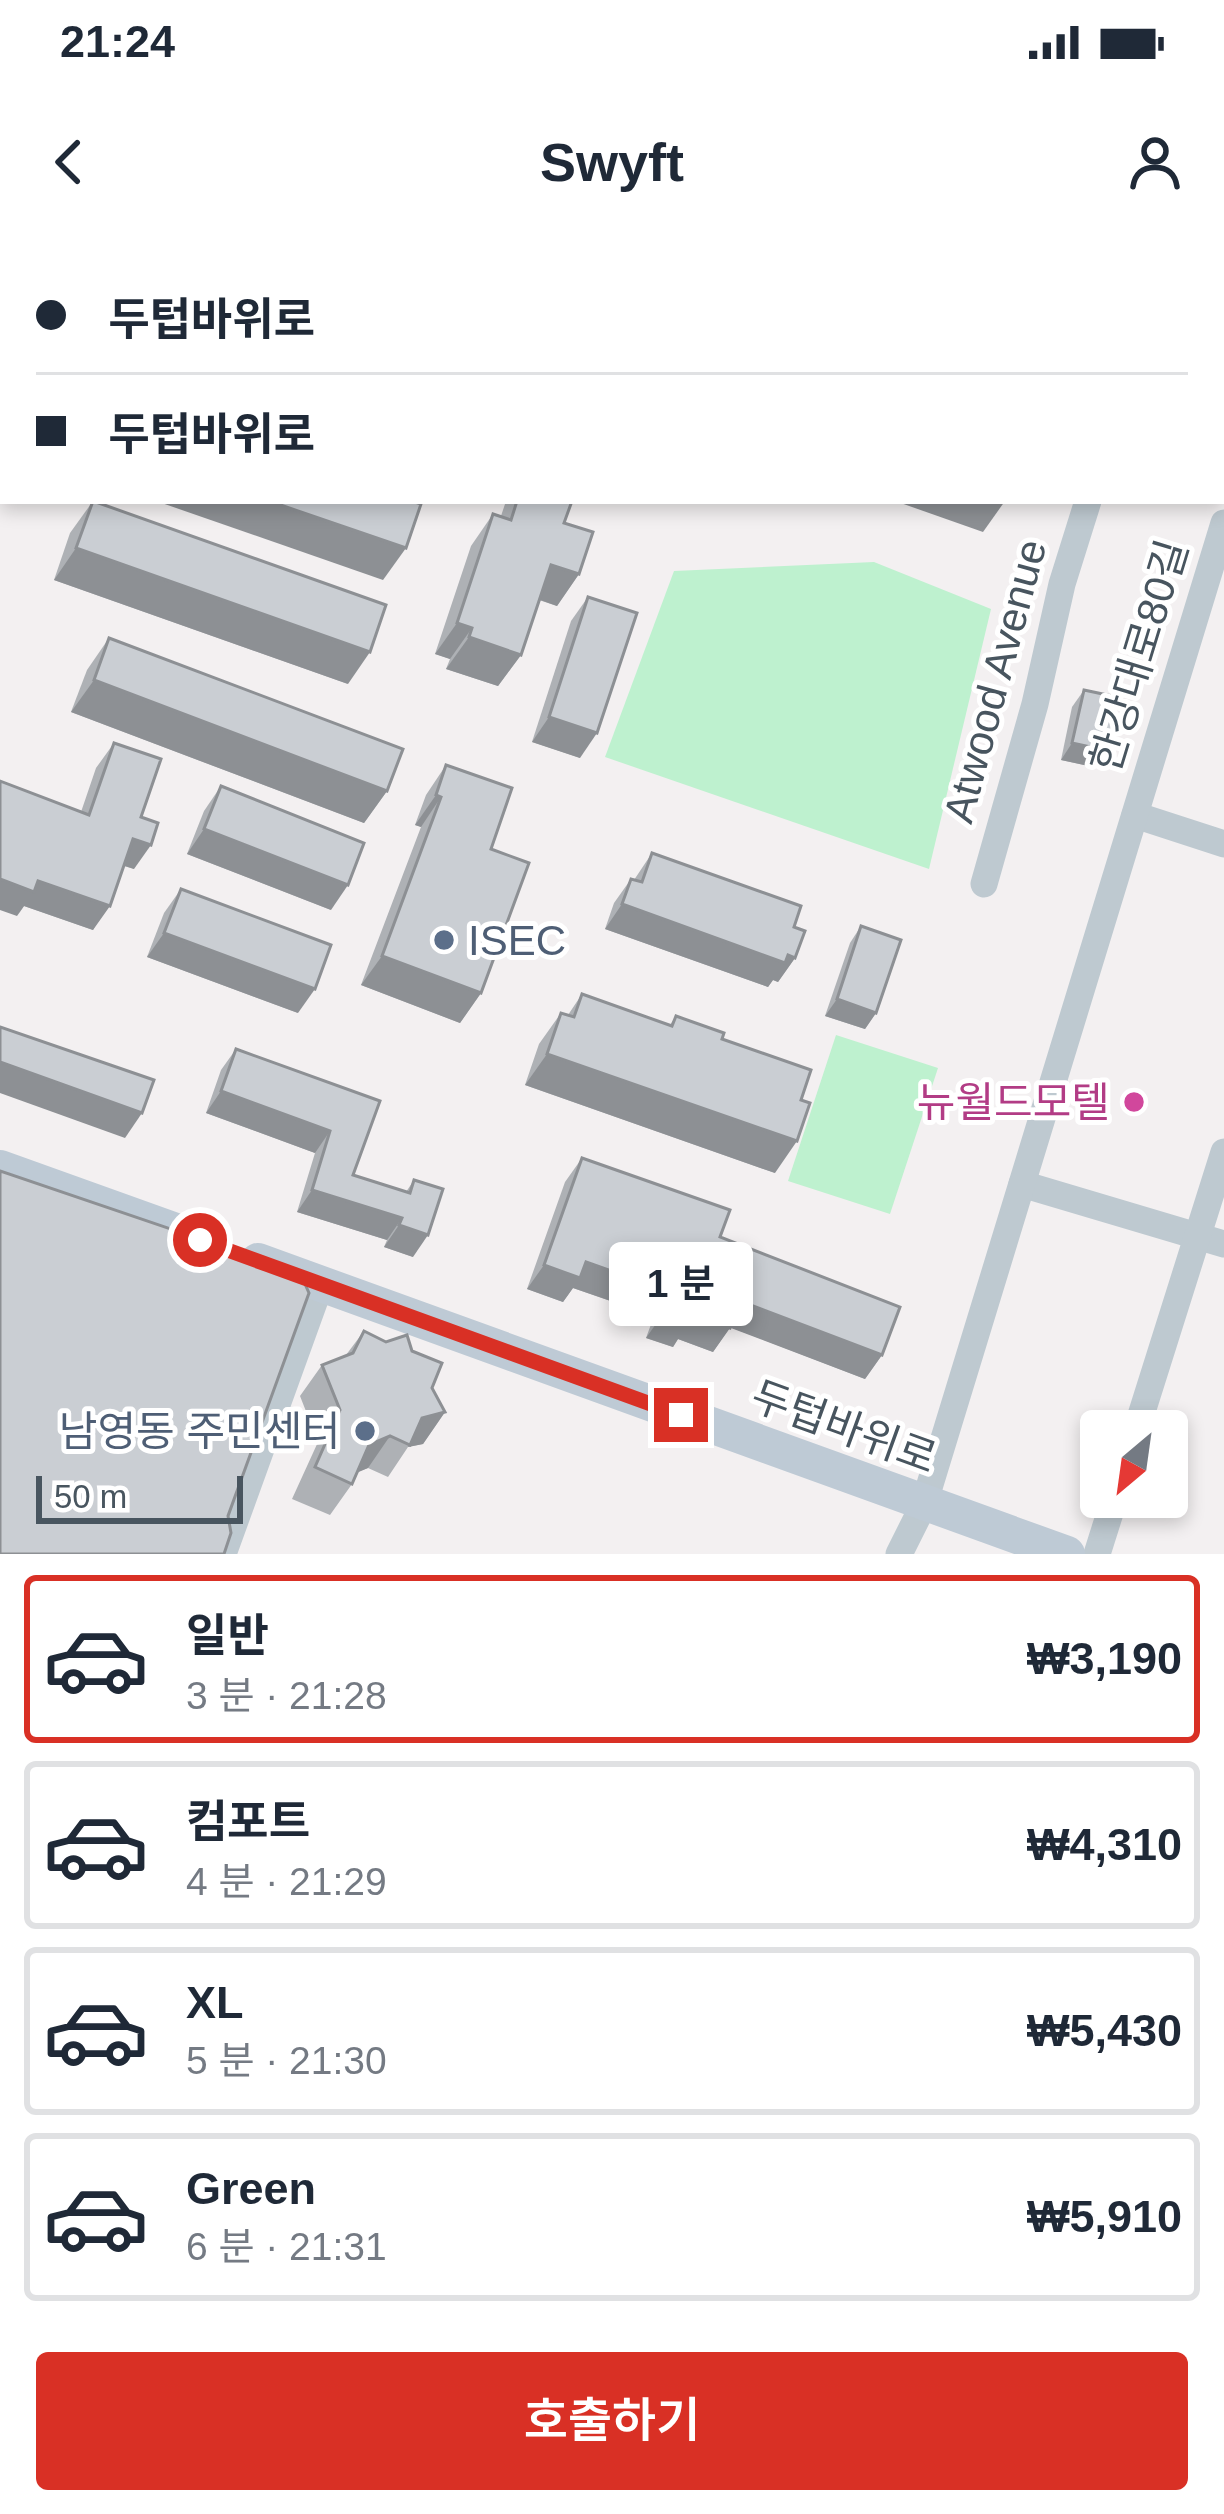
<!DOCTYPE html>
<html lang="ko">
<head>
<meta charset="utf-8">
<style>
	body { margin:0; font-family:Arial,"Noto Sans KR",sans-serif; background:#f6f6f7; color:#1f2937; height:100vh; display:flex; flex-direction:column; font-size:45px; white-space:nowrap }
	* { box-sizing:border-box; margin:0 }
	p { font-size:39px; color:#747a83 }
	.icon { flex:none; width:66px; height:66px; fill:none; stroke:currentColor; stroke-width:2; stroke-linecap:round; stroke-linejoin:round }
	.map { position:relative; height:1314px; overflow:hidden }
	.drawer { display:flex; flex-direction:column; background:#fff; flex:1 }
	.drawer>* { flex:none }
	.hud { position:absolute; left:0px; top:0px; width:1224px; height:264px; box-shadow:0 6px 18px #0003; display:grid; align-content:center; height:264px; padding:0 36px; background:#fff }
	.needle { width:78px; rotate:209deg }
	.buttons { position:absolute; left:1080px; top:1170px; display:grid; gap:24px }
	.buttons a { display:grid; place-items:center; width:108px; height:108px; border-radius:12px; background:#fff; box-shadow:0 6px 18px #0003; font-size:60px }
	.scale { position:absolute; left:36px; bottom:30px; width:207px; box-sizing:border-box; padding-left:12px; border:6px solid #48555f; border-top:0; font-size:33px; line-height:42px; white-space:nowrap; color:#48555f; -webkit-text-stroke:9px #fff; paint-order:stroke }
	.end { position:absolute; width:54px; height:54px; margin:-27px; border:15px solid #d93025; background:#fff; box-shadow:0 0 0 6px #fff }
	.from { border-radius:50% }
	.bubble { position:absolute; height:84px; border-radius:12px; background:#fff; box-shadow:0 6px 18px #0003; font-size:39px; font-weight:600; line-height:84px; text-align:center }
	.hud b { display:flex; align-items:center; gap:42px; height:114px; font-size:45px }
	.hud b+b { border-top:3px solid #e0e1e3 }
	.hud i { width:30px; height:30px; background:#1f2937 }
	ul { padding:21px 0 0; list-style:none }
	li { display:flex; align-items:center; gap:36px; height:168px; margin:0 24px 18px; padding:0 12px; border:6px solid #e0e1e3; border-radius:12px }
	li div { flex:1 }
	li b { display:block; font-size:45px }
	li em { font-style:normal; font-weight:600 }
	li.active { border-color:#d93025 }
	li>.icon { width:108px; height:108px; stroke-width:1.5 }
	.primary-button { display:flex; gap:24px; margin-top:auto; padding:24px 36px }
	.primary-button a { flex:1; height:138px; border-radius:12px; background:#d93025; color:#fff; font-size:48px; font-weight:600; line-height:138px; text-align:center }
	.status { display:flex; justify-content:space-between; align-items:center; height:84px; padding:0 60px; background:#fff; direction:ltr }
	.status svg { height:33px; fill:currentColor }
	header { display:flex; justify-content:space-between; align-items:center; height:156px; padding:0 36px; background:#fff; font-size:54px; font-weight:600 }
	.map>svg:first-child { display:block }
	.green { fill:#bef1cf }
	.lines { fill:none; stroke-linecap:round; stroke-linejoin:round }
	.street { stroke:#bec9d0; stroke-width:27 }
	.secondary { stroke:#becad5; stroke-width:36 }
	.wall { fill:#aeb1b5 }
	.shaded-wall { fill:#8d9094 }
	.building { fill:#caced3; stroke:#8d9094; stroke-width:3 }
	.route { stroke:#d93025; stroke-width:15 }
	.service-dot { fill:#5c6f8a; stroke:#fff; stroke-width:4.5 }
	.hotel-dot { fill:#d1479c; stroke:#fff; stroke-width:4.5 }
	.labels { text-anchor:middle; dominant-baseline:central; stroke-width:10; stroke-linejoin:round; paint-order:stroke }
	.street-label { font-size:42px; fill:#48555f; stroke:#fff }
	.service-label { font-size:42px; fill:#4e5e75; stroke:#fff; text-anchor:start }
	.hotel-label { font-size:42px; fill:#b23c85; stroke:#fff; text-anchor:end }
</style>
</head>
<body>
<div class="status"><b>21:24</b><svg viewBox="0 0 49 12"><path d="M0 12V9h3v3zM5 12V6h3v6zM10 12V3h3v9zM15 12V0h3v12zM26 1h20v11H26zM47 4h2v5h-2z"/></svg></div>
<header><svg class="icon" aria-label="back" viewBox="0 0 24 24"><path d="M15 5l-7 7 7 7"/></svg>Swyft<svg class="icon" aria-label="person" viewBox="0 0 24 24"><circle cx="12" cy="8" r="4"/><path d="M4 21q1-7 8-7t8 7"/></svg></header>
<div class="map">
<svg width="1224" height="1314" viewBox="0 0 1224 1314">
	<rect width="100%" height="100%" fill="#f3f0f1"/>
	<g class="green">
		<path d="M874 322 991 369 929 629 605 517 674 331Z"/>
		<path d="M836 795 938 828 890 974 788 941Z"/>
	</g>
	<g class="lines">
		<g class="street">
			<path d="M1135 575 1224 604"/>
			<path d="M984 644 1035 464 1062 344 1088 261"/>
			<path d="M1022 944 1224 1004"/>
			<path d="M1136 1191 1224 912"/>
			<path d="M223 1314 321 1043"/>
			<path d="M899 1314 924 1264 1224 283"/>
			<path d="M1097 1314 1115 1257"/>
		</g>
		<g class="secondary">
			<path d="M0 928 184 994"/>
			<path d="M258 1021 1067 1314"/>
		</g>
	</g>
	<g class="wall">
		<path d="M93 261 348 444 54 340 70 293Z"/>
		<path d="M506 261H572L564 283 579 334 557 366 539 360 521 415 498 446 446 429 450 419 435 414 471 306 493 274 501 276Z"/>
		<path d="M588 357 580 518 532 502 571 381Z"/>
		<path d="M109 398 387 551 364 583 71 472 87 430Z"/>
		<path d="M1084 450 1098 528 1061 520 1072 467Z"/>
		<path d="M114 503 141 577 134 629 124 626 93 690 24 666 17 676 81 572 96 528Z"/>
		<path d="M446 525 491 609 481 753 460 783 361 745 421 587 415 585 426 555Z"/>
		<path d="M221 546 331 670 187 614 204 571Z"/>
		<path d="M652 613 794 687 795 718 778 742 773 740 768 747 605 689 614 663 631 639 634 640Z"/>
		<path d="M181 649 298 773 147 717 164 673Z"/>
		<path d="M861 686 876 773 865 789 825 776 850 703Z"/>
		<path d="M582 754 670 785 676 776 722 799 775 933 525 845 539 804 561 773 568 775Z"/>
		<path d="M236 809 380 861 353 935 406 952 414 940 413 1017 384 1007 387 1000 297 972 315 913 206 873 221 830Z"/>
		<path d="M582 918 882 1115 865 1139 730 1087 713 1112 678 1099 673 1107 646 1098 654 1076 573 1048 563 1062 527 1049 565 942Z"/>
		<path d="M364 1091 386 1102 412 1111 445 1172 423 1204 408 1207 388 1237 368 1228 357 1232 352 1244 330 1275 292 1259 318 1202 300 1156 322 1125 346 1115Z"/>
	</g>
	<g class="shaded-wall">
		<path d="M811 0H874L883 3H821Z"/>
		<path d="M156 261H269L406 308 383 340Z"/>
		<path d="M895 261H1005L983 292Z"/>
		<path d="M76 308 370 412 348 444 54 340Z"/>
		<path d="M551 325 579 334 557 366 529 356Z"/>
		<path d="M457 383 472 388 450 419 435 414Z"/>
		<path d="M469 397 521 415 498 446 446 429Z"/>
		<path d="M94 440 387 551 364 583 71 472Z"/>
		<path d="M549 477 597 493 580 518 532 502Z"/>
		<path d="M1072 503 1109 511 1098 528 1061 520Z"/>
		<path d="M436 555 441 557 421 587 415 585Z"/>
		<path d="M204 589 348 645 331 670 187 614Z"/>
		<path d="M133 599 151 605 134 629 116 623Z"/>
		<path d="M0 639 38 641 110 666 93 690 24 666 17 676 0 670Z"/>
		<path d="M622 664 788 715 795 718 778 742 773 740 768 747 605 689Z"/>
		<path d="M164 693 315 749 298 773 147 717Z"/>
		<path d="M382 716 481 753 460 783 361 745Z"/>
		<path d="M837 759 876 773 865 789 825 776Z"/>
		<path d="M547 814 797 901 775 933 525 845Z"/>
		<path d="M0 822 142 873 125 898 0 853Z"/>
		<path d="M221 851 330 891 315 913 206 873Z"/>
		<path d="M312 950 402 978 387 1000 297 972Z"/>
		<path d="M399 985 428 995 413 1017 384 1007Z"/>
		<path d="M586 1022 671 1052 654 1076 573 1048 563 1062 527 1049 544 1025Z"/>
		<path d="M740 1061 882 1115 865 1139 723 1085Z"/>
		<path d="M663 1074H693L730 1088 713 1112 678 1099 673 1107 646 1098Z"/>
		<path d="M445 1172 423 1204 408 1207 422 1178Z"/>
		<path d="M390 1196 368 1228 347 1237 369 1205Z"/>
	</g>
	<g class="building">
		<path d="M405 0H576L575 3H404Z"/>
		<path d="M948 0H1008L1007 3H947Z"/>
		<path d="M1085 0H1224V99L1221 109V3H1094Z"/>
		<path d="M93 261 386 365 370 412 76 308Z"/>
		<path d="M269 261H412L421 264 406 308Z"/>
		<path d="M517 261H572L564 283 593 292 579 334 551 325 521 415 469 397 472 388 457 383 493 274 511 280Z"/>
		<path d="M588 357 637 373 597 493 549 477Z"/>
		<path d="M109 398 403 509 387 551 94 440Z"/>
		<path d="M1084 450 1112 456 1108 476 1116 478 1109 511 1072 503Z"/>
		<path d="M114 503 161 519 141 577 158 583 151 605 133 599 110 666 38 641 34 652 0 639V541L89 575Z"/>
		<path d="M446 525 512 548 491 609 529 623 481 753 382 716 441 557 436 555Z"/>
		<path d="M221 546 364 603 348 645 204 589Z"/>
		<path d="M652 613 801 666 794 687 805 691 795 718 788 715 785 723 622 664 631 639 642 642Z"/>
		<path d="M181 649 331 705 315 749 164 693Z"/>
		<path d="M861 686 901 700 876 773 837 759Z"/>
		<path d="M582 754 672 786 676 776 724 793 722 799 811 830 801 860 810 863 797 901 547 814 561 773 574 777Z"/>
		<path d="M0 787 154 840 142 873 0 822Z"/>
		<path d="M236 809 380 861 353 935 410 953 414 940 443 949 428 995 399 985 402 978 312 950 330 891 221 851Z"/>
		<path d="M582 918 730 970 720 997 900 1067 882 1115 740 1061 730 1088 693 1074 689 1083 663 1074 671 1052 586 1022 580 1038 544 1025Z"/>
		<path d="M0 931 300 1033 309 1053 228 1276 231 1293 224 1314H0Z"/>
		<path d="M364 1091 386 1102 407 1095 412 1111 442 1123 432 1148 445 1172 422 1178 410 1205 390 1196 369 1205 352 1244 315 1227 340 1170 322 1125 353 1113Z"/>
	</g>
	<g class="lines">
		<path class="route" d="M200 1000 681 1175"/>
	</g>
	<g class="service-dot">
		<circle cx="444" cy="700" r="12"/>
		<circle cx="365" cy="1191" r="12"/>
	</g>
	<circle class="hotel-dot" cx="1134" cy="862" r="12"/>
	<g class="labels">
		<g class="street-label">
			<text transform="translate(1139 416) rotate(-73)">한강대로80길</text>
			<text transform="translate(995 441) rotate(-75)">Atwood Avenue</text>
			<text transform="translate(844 1187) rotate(20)">두텁바위로</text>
		</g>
		<g class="service-label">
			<text x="468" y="700">ISEC</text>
			<text x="341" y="1191" text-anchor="end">남영동 주민센터</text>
		</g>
		<g class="hotel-label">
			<text x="1110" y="862">뉴월드모텔</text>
		</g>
	</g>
</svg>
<div class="buttons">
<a><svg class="needle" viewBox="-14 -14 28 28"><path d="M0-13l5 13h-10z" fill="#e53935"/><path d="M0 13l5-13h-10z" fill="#747a83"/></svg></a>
</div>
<div class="scale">50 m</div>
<i class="end from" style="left:200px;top:1000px"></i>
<i class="end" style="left:681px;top:1175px"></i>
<div class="bubble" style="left:609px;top:1002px;width:144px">1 분</div>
<div class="hud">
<b><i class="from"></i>두텁바위로</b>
<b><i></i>두텁바위로</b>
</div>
</div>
<section class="drawer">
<ul>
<li class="active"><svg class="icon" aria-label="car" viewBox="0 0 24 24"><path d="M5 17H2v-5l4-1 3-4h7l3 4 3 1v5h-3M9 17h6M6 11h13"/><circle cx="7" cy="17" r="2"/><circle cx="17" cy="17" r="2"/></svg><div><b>일반</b><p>3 분 · 21:28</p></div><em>₩3,190</em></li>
<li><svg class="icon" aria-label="car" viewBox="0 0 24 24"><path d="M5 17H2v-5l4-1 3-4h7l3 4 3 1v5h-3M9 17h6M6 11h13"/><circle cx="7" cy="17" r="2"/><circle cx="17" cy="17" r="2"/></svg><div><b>컴포트</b><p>4 분 · 21:29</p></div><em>₩4,310</em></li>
<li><svg class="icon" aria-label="car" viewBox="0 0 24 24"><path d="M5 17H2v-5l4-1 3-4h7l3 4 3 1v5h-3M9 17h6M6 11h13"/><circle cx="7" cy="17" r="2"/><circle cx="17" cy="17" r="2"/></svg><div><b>XL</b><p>5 분 · 21:30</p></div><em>₩5,430</em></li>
<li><svg class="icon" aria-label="car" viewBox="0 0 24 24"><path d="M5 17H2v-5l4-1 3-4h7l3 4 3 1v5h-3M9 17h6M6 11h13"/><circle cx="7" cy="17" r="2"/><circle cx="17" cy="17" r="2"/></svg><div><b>Green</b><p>6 분 · 21:31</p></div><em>₩5,910</em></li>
</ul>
<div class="primary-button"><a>호출하기</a></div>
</section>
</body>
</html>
